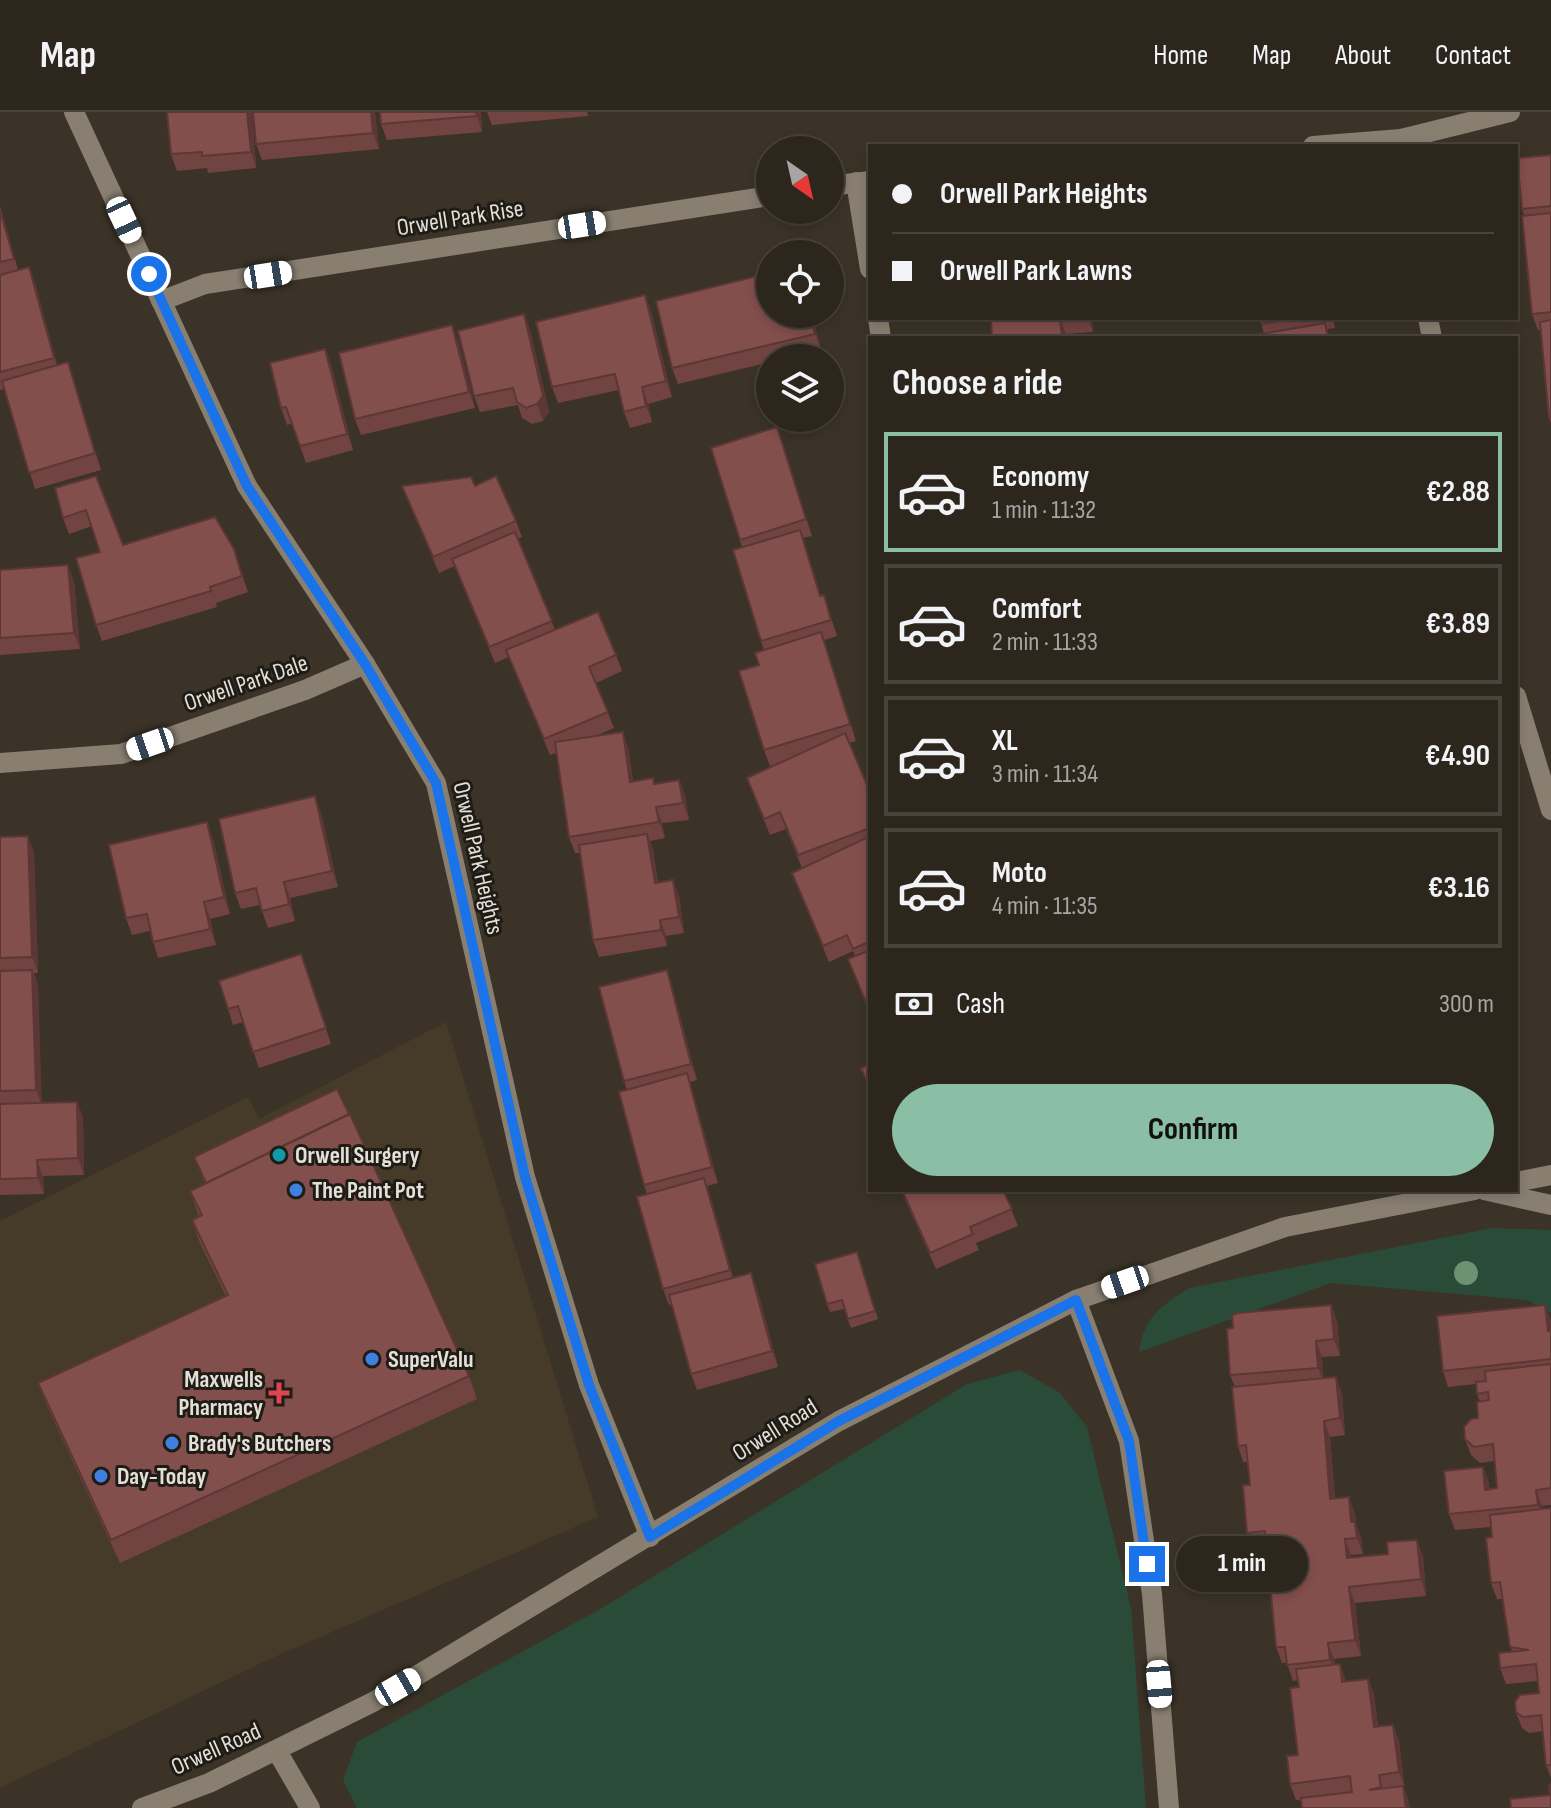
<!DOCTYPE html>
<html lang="en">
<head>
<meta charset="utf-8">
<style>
	body { margin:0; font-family:"Sofia Sans Condensed",sans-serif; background:#342e26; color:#f1f3f6; height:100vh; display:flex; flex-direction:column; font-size:30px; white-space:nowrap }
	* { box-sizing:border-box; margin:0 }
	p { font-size:26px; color:#a6a5a4 }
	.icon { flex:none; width:44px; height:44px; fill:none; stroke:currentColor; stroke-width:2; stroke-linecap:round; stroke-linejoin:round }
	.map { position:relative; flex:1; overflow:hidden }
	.side { position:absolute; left:868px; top:224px; width:650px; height:856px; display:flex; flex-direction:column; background:#2c261d; border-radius:0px; box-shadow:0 4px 12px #0003,0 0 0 2px #48433b }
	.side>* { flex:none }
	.hud { position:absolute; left:868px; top:32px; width:650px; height:176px; border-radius:0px; box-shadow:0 4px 12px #0003,0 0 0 2px #48433b; display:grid; align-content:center; height:176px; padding:0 24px; background:#2c261d }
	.needle { width:52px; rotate:146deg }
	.controls { position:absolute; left:756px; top:24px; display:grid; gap:16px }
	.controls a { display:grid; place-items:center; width:88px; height:88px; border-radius:50%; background:#2c261d; box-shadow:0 4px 12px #0003,0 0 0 2px #48433b; font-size:40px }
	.end { position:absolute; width:36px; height:36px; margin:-18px; border:10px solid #1a73e8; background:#fff; box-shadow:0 0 0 4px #fff }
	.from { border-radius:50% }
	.bubble { position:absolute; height:56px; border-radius:28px; background:#2c261d; box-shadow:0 4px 12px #0003,0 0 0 2px #48433b; font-size:26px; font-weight:700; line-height:56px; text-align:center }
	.car { position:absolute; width:24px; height:48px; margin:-24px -12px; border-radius:10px; box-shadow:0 0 6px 2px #0007; background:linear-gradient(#fff 24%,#345 0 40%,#fff 0 76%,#345 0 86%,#fff 0) }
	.hud b { display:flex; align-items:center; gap:28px; height:76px; font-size:30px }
	.hud b+b { border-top:2px solid #48433b }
	.hud i { width:20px; height:20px; background:#f1f3f6 }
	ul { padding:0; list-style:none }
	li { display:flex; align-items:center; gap:24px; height:120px; margin:0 16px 12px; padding:0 8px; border:4px solid #48433b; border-radius:0px }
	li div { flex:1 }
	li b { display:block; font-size:30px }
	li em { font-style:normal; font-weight:700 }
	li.on { border-color:#8abfa5 }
	li>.icon { width:72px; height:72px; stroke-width:1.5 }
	h2 { padding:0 24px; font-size:36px; line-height:96px }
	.pay { display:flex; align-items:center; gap:20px; height:88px; padding:0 24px; font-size:30px }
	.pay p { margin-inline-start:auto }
	.cta { display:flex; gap:16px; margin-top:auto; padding:16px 24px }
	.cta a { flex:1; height:92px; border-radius:48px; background:#8abfa5; color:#111; font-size:32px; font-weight:700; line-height:92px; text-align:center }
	header { display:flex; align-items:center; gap:48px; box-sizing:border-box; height:112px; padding:0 40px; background:#2c261d; border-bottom:2px solid #48433b }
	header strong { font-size:38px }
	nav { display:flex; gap:44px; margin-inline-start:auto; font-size:28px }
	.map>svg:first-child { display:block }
	.built { fill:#463b29 }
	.green { fill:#2a4b38 }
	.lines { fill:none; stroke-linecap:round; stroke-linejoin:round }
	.minor { stroke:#887f71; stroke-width:20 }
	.tree { fill:#6a9273 }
	.wall { fill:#714442 }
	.shaded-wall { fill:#5c3736 }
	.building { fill:#834f4d; stroke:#5c3736; stroke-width:2 }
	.route { stroke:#1a73e8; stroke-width:10 }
	.culture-dot { fill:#0f9aa8; stroke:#1f1c16; stroke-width:3 }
	.shop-dot { fill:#3f7fe0; stroke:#1f1c16; stroke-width:3 }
	.health-dot { fill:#e0444e; stroke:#1f1c16; stroke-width:3 }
	.labels { text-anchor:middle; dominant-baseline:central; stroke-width:6; stroke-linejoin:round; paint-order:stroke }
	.street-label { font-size:24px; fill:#e4dfd8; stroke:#1f1c16 }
	.poi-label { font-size:24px; font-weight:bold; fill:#e4dfd8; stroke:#1f1c16; text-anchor:start }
</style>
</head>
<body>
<header>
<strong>Map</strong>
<nav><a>Home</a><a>Map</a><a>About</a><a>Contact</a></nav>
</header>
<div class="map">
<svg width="1551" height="1696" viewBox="0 0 1551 1696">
	<rect width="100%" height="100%" fill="#3b3327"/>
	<path class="built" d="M446 910 598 1405 272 1546 0 1676V1109L248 985 259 1007Z"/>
	<g class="green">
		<path d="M1492 1116 1551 1118V1201L1527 1188 1331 1171 1139 1240C1143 1206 1161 1194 1189 1176Z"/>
		<path d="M1020 1258 1060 1281 1087 1315 1131 1496 1146 1696H357L343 1668 357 1630 602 1496 967 1272Z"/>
	</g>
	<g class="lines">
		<g class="minor">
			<path d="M74 0 247 374 365 552 436 671 525 1065 589 1273 650 1425"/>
			<path d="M1313 34 1401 27 1510 0"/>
			<path d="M856 70 870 157"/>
			<path d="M830 74 870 69"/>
			<path d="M161 189 205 172 770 84"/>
			<path d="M878 206 881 226"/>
			<path d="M1428 206 1432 226"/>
			<path d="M1516 584 1551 698"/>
			<path d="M0 651 121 642 305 578 365 552"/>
			<path d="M1516 1070 1551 1063"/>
			<path d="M1484 1078 1551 1093"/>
			<path d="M1076 1188 1129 1329 1152 1482 1169 1696"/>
			<path d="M277 1639 310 1696"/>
			<path d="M142 1696 209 1671 373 1590 839 1309 1076 1188 1285 1115 1475 1078"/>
		</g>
	</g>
	<circle class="tree" cx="1466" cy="1161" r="12"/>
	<g class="wall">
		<path d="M167 0H252L256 56 208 61 207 56 177 59 171 42Z"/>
		<path d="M253 0H375L379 37 262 48 256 32Z"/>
		<path d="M481 0 482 20 387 28 381 12Z"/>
		<path d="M487 0H587L588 4 492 13Z"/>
		<path d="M1551 43V311L1549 306 1541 218H1538L1532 202 1524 103 1522 97Z"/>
		<path d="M0 94 18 158 35 171 57 253 73 266 101 358 35 377 4 277 0 278Z"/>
		<path d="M651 199 672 285 648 292 652 310 630 316 624 300 619 278 558 291 552 275Z"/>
		<path d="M524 202 530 218 549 300 543 309 532 312 522 306 518 293 480 300 474 284Z"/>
		<path d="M812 202 821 238 788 246H770V250L678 272 672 256Z"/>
		<path d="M991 206H1092L1093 220 1066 222V226H992Z"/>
		<path d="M1260 206H1333L1335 216 1327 217 1330 226 1264 222Z"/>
		<path d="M458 229 475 296 361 323 355 307Z"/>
		<path d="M325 237 331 253 353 338 306 351 292 311 287 313 281 296Z"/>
		<path d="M777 315 812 424 803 426 821 484 824 483 837 524 824 528 856 629 849 631 870 680V902L848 847 855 844 853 839 829 850 792 761 802 756 786 717 770 723 747 666 778 652 770 654 764 638V538L761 529 742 435 711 336Z"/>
		<path d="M96 364 123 433 234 437 248 480 216 491 217 495 102 529 96 513 100 440 92 414 69 422 63 406Z"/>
		<path d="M402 374H475L516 409 522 425 517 427 555 518 616 543 622 559 596 571 614 616 598 623 628 636 633 669 653 666 655 672 679 668 685 684 689 708 662 711 665 726 650 729 653 738 658 771 679 784 684 821 666 824 667 834 599 845 593 828 580 741H575L569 725 556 641 550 643 509 545 495 551 455 454 439 461Z"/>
		<path d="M0 458 74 469 80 537 0 543Z"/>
		<path d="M321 701 338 775 290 786 295 809 268 816 260 793 241 797 235 781Z"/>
		<path d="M0 725 34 740 38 861H34L38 874 41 991 77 990 83 1006 84 1063 43 1064 44 1082 0 1083Z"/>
		<path d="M213 727 230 802 210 807 216 833 158 846 150 819 132 823 126 806Z"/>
		<path d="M307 858 331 932 259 956 243 910 233 913 228 897Z"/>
		<path d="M672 874 697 968 690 970 718 1071 707 1074 733 1166 751 1161 757 1177 778 1255 697 1278 691 1262 672 1192 669 1193 663 1177 647 1082 644 1073 627 978 624 969Z"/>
		<path d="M194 1045 469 1264 477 1287 120 1451 47 1294 38 1271 226 1184 200 1131 192 1108 199 1105 190 1079 205 1072Z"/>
		<path d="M901 1078H1003L1018 1114 976 1131 979 1138 936 1157Z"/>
		<path d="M857 1140 878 1207 851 1216 844 1197 830 1200 827 1192Z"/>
		<path d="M1331 1193 1337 1209 1340 1244 1322 1245 1323 1266 1342 1281 1345 1323 1330 1325 1335 1386 1355 1401 1356 1412 1361 1426 1363 1442 1351 1443V1446L1423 1444 1426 1484 1355 1491 1361 1544 1334 1547 1335 1553 1346 1570 1368 1567 1374 1583 1378 1614 1393 1613 1399 1629 1404 1676 1409 1691 1296 1688 1290 1672 1298 1643V1568L1293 1569 1287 1551H1282L1276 1535 1266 1435 1253 1437 1247 1421 1250 1373 1248 1350H1243L1238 1334 1235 1275 1230 1263 1233 1216Z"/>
		<path d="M1551 1208V1393L1542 1394 1543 1397 1551 1396V1666L1546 1653 1543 1619 1529 1621 1522 1616 1516 1600 1539 1581 1538 1569 1506 1572 1500 1556 1512 1540 1502 1487H1497L1491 1471V1415L1455 1418 1449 1402 1483 1355 1489 1371V1377L1497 1376 1494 1349 1480 1351 1471 1343 1465 1327 1478 1306 1480 1290 1477 1282 1476 1272 1448 1275 1443 1259Z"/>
	</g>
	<g class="shaded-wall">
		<path d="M247 0H252L256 56 251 40Z"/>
		<path d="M371 0H375L379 37 373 21Z"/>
		<path d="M476 0H481L482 20 477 4Z"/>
		<path d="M29 155 35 171 60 262 54 246Z"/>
		<path d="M645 183 651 199 672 285 666 269Z"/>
		<path d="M524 202 530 218 549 300 543 309 537 292Z"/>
		<path d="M810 202H812L821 238 815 222Z"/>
		<path d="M1060 206 1066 222V226H1062Z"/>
		<path d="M1088 206H1092L1093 220Z"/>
		<path d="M452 213 458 229 475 296 469 280Z"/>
		<path d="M325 237 331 253 353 338 347 322Z"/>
		<path d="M68 250 73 266 101 358 95 341Z"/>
		<path d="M642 275 648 292 652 310 646 294Z"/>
		<path d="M777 315 783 331 812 424 806 407Z"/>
		<path d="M234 437 240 453 248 480 242 464Z"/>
		<path d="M68 453 74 469 80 537 74 521Z"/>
		<path d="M623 620 628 636 636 686 630 670Z"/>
		<path d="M679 668 685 684 689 708 683 691Z"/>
		<path d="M315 684 321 701 338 775 332 759Z"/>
		<path d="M656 695 662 711 665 726 659 710Z"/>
		<path d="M207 710 213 727 230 802 224 785Z"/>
		<path d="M647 722 653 738 660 787 655 771Z"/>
		<path d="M28 724 34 740 38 861 32 845Z"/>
		<path d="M673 768 679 784 684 821 679 805Z"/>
		<path d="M284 770 290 786 295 809 289 792Z"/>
		<path d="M204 790 210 807 216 833 210 817Z"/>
		<path d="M660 808 666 824 667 834 661 818Z"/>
		<path d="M32 858 38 874 42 994 36 978Z"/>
		<path d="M667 858 672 874 697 968 691 952Z"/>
		<path d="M687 961 692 978 718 1071 712 1055Z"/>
		<path d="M77 990 83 1006 84 1063 78 1046Z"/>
		<path d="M37 1048 43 1064 44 1082 38 1066Z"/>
		<path d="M704 1066 710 1082 736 1175 730 1158Z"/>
		<path d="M751 1161 757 1177 778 1255 772 1239Z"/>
		<path d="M1331 1193 1337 1209 1340 1244 1334 1227Z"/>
		<path d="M1545 1193 1551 1208V1226L1548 1219Z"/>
		<path d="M1316 1229 1322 1245 1324 1272 1318 1256Z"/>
		<path d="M1336 1265 1342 1281 1345 1323 1340 1306Z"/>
		<path d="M1324 1309 1330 1325 1336 1403 1330 1387Z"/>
		<path d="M1483 1355 1489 1371 1491 1394 1485 1378Z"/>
		<path d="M1536 1378 1542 1394 1544 1409 1538 1393Z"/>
		<path d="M1349 1385 1355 1401 1356 1412 1361 1426 1363 1442 1351 1410Z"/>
		<path d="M1345 1427 1351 1443 1353 1462 1347 1446Z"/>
		<path d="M1417 1428 1423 1444 1426 1484 1421 1467Z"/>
		<path d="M1349 1475 1355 1491 1361 1544 1355 1528Z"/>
		<path d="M1328 1531 1334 1547 1336 1564 1330 1548Z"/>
		<path d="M1340 1552 1346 1568 1348 1586 1342 1570Z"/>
		<path d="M1368 1567 1374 1583 1380 1631 1374 1615Z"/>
		<path d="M1393 1613 1399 1629 1405 1676 1399 1660Z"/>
		<path d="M1403 1674 1409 1691 1410 1696H1406Z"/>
	</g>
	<g class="building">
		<path d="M167 0H247L251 40 202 44V40L171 42Z"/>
		<path d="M253 0H371L373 21 256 32Z"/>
		<path d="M380 0H476L477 4 381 12Z"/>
		<path d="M1551 43V94L1522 97 1517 46Z"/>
		<path d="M0 98 14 147 0 150Z"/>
		<path d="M1551 101V200L1532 202 1522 104Z"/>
		<path d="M29 155 54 246 0 260V163Z"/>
		<path d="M770 161V202H810L815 222 672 256 656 189Z"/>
		<path d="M645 183 666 269 642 275 646 294 624 300 615 262 552 275 536 210Z"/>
		<path d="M524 202 543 284 537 292 526 296 517 290 513 276 474 284 458 219Z"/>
		<path d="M991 206H1060L1062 226H992Z"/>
		<path d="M1260 206H1295L1261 212Z"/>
		<path d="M1551 208V305L1549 306 1540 210Z"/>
		<path d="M1325 211 1328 226H1257L1256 223Z"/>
		<path d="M452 213 469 280 355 307 339 241Z"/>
		<path d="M325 237 347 322 300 334 286 295 281 296 270 251Z"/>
		<path d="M68 250 95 341 29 361 2 269Z"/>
		<path d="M777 315 806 407 740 428 711 336Z"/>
		<path d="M96 364 123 433 215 405 234 437 242 464 210 475 211 479 96 513 76 446 100 440 86 398 63 406 55 376Z"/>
		<path d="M496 364 516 409 433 445 402 374 471 365 475 374Z"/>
		<path d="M800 418 820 484 824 483 831 508 761 529 733 438Z"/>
		<path d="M515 420 552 509 489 535 452 447Z"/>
		<path d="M68 453 74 521 0 526V458Z"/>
		<path d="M598 500 616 543 589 555 608 600 544 627 506 538Z"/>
		<path d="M821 520 850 612 764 638 739 559 759 553 755 541Z"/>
		<path d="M623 620 630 670 653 666 654 672 679 668 683 691 656 695 659 710 569 725 555 630Z"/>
		<path d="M845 621 870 680V716L798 743 780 700 764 707 747 666Z"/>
		<path d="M315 684 332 759 284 770 289 792 262 799 256 776 235 781 219 707Z"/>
		<path d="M207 710 224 785 204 790 210 817 153 830 147 802 126 806 109 733Z"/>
		<path d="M647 722 655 771 673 768 679 805 660 808 661 818 593 828 579 733Z"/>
		<path d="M28 724 32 845 0 846V725Z"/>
		<path d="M870 724V829L853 837 847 823 823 834 792 761Z"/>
		<path d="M870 838V900L848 847Z"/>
		<path d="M301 842 326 916 253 940 238 894 228 897 219 869Z"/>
		<path d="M32 858 36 978 0 979V859Z"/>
		<path d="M667 858 691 952 624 969 599 875Z"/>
		<path d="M870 953V977L861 956Z"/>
		<path d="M687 961 712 1055 644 1073 619 980Z"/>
		<path d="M337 977 349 1002 206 1071 194 1045Z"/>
		<path d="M77 990 78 1046 37 1048 38 1066 0 1067V992Z"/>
		<path d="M350 1002 469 1264 111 1428 38 1271 228 1183 192 1108 202 1103 190 1079Z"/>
		<path d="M704 1066 730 1158 663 1177 637 1085Z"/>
		<path d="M902 1078H1003L1012 1097 970 1115 973 1122 930 1141Z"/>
		<path d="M857 1140 875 1199 848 1207 842 1188 827 1192 815 1152Z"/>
		<path d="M751 1161 772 1239 691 1262 669 1183Z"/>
		<path d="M1331 1193 1334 1227 1316 1229 1318 1256 1230 1263 1227 1217 1233 1216 1232 1203 1238 1201Z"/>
		<path d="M1545 1193 1548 1219H1551V1247L1443 1259 1437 1204Z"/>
		<path d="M1551 1252V1376L1536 1378 1538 1393 1449 1402 1444 1359 1483 1355 1485 1378 1497 1376 1493 1332 1474 1335 1465 1327 1464 1315 1471 1307 1478 1306 1477 1290 1489 1288 1488 1280 1477 1282 1476 1270 1486 1269 1485 1259Z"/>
		<path d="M1336 1265 1340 1306 1324 1309 1330 1387 1349 1385 1351 1410H1355L1357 1426 1345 1427 1347 1446 1388 1442 1387 1430 1417 1428 1421 1467 1349 1475 1355 1528 1328 1531 1330 1548 1287 1553 1285 1535H1276L1265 1419 1247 1421 1243 1373H1250L1246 1333 1238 1334 1232 1275Z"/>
		<path d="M1551 1396V1653H1546L1541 1603 1523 1605 1516 1600 1515 1590 1520 1583 1539 1581 1536 1552 1500 1556 1499 1541 1529 1538 1510 1535 1500 1470 1491 1471 1486 1426 1492 1425 1490 1403Z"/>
		<path d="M1340 1552 1342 1570 1368 1567 1374 1615 1393 1613 1399 1660 1379 1663 1381 1675 1369 1678 1403 1674 1406 1696H1302L1301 1686 1352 1680 1350 1664 1290 1672 1287 1644 1298 1643 1290 1576 1299 1575 1296 1557Z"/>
		<path d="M1551 1672V1696H1511L1510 1687 1550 1683 1549 1673Z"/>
	</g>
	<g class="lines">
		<path class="route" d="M149 162 247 374 365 552 436 671 525 1065 589 1273 650 1425 839 1309 1076 1188 1129 1329 1147 1452"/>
	</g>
	<circle class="culture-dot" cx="279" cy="1043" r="8"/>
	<g class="shop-dot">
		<circle cx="296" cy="1078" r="8"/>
		<circle cx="372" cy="1247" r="8"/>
		<circle cx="172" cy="1331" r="8"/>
		<circle cx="101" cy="1364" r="8"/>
	</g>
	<path class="health-dot" d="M275 1269h8v8h8v8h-8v8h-8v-8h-8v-8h8z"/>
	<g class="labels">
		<g class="street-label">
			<text transform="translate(460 106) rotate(-9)">Orwell Park Rise</text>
			<text transform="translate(246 571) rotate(-19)">Orwell Park Dale</text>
			<text transform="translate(478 746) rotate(77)">Orwell Park Heights</text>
			<text transform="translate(775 1318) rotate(-32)">Orwell Road</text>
			<text transform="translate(216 1637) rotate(-24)">Orwell Road</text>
		</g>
		<g class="poi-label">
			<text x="295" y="1043">Orwell Surgery</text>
			<text x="312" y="1078">The Paint Pot</text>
			<text x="388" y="1247">SuperValu</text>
			<text x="263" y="1267" text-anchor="end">Maxwells<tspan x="263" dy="28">Pharmacy</tspan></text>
			<text x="188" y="1331">Brady's Butchers</text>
			<text x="117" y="1364">Day-Today</text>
		</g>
	</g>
</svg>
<div class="controls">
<a><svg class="needle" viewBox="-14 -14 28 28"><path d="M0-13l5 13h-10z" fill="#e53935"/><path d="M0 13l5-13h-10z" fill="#a6a5a4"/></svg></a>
<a><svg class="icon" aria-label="locate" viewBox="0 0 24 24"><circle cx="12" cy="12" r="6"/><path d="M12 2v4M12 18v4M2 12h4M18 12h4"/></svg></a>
<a><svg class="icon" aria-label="layers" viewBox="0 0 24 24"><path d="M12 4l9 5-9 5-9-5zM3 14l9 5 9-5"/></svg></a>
</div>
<i class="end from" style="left:149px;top:162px"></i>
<i class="end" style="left:1147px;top:1452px"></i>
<div class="bubble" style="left:1176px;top:1424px;width:132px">1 min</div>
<i class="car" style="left:124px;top:108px;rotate:155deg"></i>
<i class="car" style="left:582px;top:113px;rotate:81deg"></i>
<i class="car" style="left:268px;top:163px;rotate:81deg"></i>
<i class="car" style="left:150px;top:632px;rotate:251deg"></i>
<i class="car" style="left:1125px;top:1170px;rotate:251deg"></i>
<i class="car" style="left:1159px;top:1572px;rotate:175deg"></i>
<i class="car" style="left:398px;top:1575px;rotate:60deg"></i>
<div class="hud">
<b><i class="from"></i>Orwell Park Heights</b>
<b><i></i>Orwell Park Lawns</b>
</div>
<section class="side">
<h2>Choose a ride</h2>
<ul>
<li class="on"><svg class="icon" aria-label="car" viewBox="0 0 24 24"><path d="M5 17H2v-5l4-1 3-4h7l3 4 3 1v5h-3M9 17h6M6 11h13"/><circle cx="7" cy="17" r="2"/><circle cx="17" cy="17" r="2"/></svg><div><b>Economy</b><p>1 min · 11:32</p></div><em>€2.88</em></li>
<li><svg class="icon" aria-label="car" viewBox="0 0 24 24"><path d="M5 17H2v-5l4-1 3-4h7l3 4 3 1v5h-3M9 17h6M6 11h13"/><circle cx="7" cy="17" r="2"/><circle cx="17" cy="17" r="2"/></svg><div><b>Comfort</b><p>2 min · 11:33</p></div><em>€3.89</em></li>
<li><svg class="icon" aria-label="car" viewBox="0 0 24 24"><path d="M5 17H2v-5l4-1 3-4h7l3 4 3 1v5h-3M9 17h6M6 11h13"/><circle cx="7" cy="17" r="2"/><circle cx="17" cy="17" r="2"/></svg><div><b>XL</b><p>3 min · 11:34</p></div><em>€4.90</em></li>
<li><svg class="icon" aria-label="car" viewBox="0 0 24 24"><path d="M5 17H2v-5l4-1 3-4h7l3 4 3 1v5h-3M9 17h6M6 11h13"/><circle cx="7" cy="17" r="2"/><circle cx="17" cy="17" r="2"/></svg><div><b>Moto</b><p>4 min · 11:35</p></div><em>€3.16</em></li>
</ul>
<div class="pay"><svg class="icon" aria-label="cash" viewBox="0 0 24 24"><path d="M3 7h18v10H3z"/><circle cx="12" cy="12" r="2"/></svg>Cash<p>300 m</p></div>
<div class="cta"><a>Confirm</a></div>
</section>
</div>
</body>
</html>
